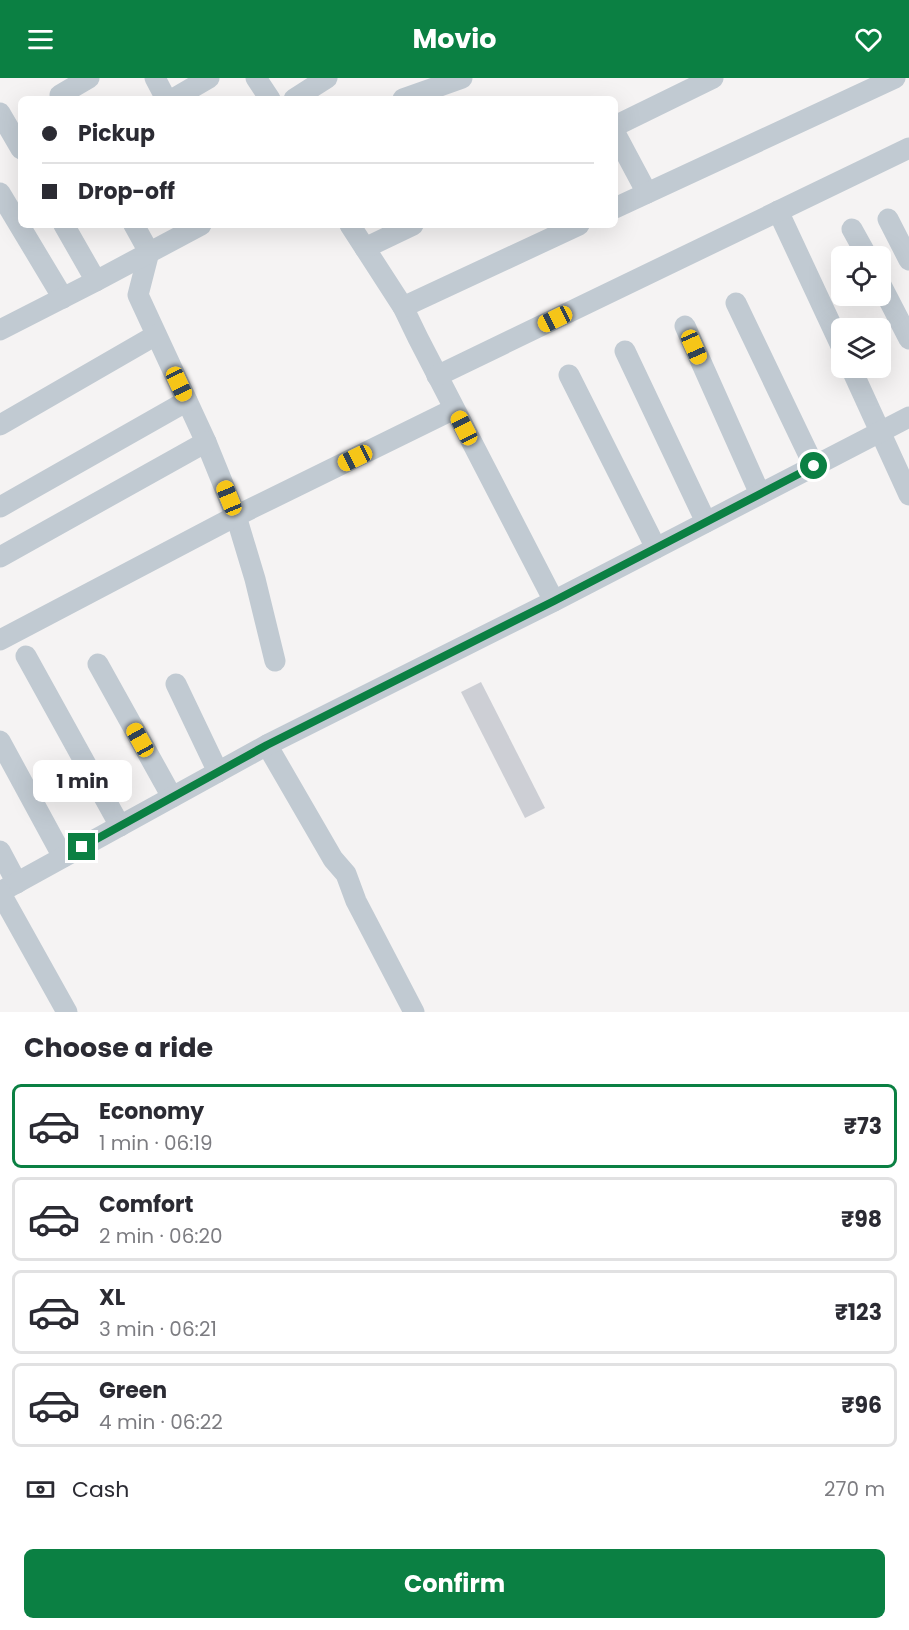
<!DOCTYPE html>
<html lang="en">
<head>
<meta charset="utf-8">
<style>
	body { margin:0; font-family:Poppins,sans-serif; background:#f7f7f7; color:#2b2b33; height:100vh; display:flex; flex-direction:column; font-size:22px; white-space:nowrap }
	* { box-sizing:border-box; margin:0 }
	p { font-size:20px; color:#7c7c81 }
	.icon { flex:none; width:33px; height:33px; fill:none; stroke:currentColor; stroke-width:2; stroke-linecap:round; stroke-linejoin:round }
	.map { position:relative; height:934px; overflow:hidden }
	.details { display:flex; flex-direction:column; background:#fff; flex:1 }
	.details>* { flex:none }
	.top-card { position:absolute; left:18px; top:18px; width:600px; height:132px; border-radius:9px; box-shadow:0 6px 24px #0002; display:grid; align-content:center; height:132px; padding:0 24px; background:#fff }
	.controls { position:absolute; left:831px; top:168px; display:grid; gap:12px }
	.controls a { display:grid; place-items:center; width:60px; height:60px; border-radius:9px; background:#fff; box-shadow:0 6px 24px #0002; font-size:30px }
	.end { position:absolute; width:27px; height:27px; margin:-14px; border:8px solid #0b8043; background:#fff; box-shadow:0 0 0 3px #fff }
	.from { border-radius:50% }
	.bubble { position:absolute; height:42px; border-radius:9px; background:#fff; box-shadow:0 6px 24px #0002; font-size:20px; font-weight:700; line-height:42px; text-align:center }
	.car { position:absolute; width:18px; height:36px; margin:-18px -9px; border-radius:8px; box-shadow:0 0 4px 2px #0007; background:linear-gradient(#f5c518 24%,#345 0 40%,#f5c518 0 76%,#345 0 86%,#f5c518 0) }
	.top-card b { display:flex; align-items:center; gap:21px; height:57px; font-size:22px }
	.top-card b+b { border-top:2px solid #e1e1e2 }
	.top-card i { width:15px; height:15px; background:#2b2b33 }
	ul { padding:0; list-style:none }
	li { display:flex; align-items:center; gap:18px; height:84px; margin:0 12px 9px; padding:0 12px; border:3px solid #e1e1e2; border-radius:9px }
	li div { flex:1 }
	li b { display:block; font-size:22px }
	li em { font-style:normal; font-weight:700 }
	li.current { border-color:#0b8043 }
	li>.icon { width:54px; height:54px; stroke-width:1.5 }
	h2 { padding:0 24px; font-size:27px; line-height:72px }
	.pay { display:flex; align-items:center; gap:15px; height:66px; padding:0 24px; font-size:22px }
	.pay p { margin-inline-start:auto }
	.primary-button { display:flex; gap:12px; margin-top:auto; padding:12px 24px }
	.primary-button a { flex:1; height:69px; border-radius:9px; background:#0b8043; color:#fff; font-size:24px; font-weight:700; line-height:69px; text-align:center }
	header { display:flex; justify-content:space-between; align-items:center; height:78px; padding:0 24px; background:#0b8043; color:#fff; font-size:27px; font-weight:700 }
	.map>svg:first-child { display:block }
	.building { fill:#cdcfd5 }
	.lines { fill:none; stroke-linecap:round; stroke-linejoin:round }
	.street { stroke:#c1cad2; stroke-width:21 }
	.route { stroke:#0b8043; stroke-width:8 }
</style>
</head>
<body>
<header><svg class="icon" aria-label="menu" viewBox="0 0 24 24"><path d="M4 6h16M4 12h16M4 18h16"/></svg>Movio<svg class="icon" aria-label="heart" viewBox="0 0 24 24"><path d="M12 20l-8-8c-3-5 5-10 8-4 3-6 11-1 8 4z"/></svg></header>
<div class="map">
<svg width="909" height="934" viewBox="0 0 909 934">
	<rect width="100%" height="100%" fill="#f5f3f3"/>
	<path class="building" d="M481 604 545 730 525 740 461 614Z"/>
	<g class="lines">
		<g class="street">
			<path d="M155 0 166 21"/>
			<path d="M256 0 270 21"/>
			<path d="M60 17 89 0"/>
			<path d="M173 21 209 0"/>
			<path d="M294 21 327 0"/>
			<path d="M403 21 462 0"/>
			<path d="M0 35 21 71"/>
			<path d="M615 48 713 0"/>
			<path d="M615 55 647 115"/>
			<path d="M0 115 63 220"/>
			<path d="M615 130 895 0"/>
			<path d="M778 133 842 270"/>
			<path d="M888 141 909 182"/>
			<path d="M64 147 96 203"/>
			<path d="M134 147 149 174 138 217 206 364 236 438 255 501 275 583"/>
			<path d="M350 147 403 229 418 260 554 523"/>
			<path d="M852 151 867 178"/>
			<path d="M365 170 413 147"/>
			<path d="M880 205 909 261"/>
			<path d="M736 225 814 388"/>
			<path d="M403 229 579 147"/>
			<path d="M685 248 760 416"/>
			<path d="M0 252 96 203 201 147"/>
			<path d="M625 273 706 444"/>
			<path d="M851 290 909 417"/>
			<path d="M569 297 656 470"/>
			<path d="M437 298 909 70"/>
			<path d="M0 347 156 257"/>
			<path d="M0 429 187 323"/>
			<path d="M0 479 206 364"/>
			<path d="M0 562 236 438 454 331"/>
			<path d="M26 578 120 748"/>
			<path d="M98 586 172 719"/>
			<path d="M176 606 218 694"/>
			<path d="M0 663 63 779"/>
			<path d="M267 667 333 781 346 796 356 823 414 934"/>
			<path d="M0 773 17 805"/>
			<path d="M0 814 267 667 554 523 909 339"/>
			<path d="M0 814 67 934"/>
		</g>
	</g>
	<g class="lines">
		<path class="route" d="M82 769 267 667 554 523 814 388"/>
	</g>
</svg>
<div class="controls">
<a><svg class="icon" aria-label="locate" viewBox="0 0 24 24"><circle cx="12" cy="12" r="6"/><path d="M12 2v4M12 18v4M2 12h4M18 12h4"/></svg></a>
<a><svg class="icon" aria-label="layers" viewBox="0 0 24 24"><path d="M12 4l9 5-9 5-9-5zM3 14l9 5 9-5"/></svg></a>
</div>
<i class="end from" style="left:814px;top:388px"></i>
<i class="end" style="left:82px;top:769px"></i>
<div class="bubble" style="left:33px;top:682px;width:99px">1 min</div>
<i class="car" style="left:555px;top:241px;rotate:244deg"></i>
<i class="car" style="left:694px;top:269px;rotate:156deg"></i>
<i class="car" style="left:179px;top:306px;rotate:155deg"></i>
<i class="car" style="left:464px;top:350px;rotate:333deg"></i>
<i class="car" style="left:355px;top:380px;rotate:244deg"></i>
<i class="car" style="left:229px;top:420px;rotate:338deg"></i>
<i class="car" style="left:140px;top:662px;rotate:331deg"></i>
<div class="top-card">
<b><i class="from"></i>Pickup</b>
<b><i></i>Drop-off</b>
</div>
</div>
<section class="details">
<h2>Choose a ride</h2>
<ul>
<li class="current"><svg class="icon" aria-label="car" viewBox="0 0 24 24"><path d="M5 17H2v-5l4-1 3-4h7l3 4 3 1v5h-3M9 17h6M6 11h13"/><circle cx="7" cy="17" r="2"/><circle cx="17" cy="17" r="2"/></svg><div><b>Economy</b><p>1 min · 06:19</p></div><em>₹73</em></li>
<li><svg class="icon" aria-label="car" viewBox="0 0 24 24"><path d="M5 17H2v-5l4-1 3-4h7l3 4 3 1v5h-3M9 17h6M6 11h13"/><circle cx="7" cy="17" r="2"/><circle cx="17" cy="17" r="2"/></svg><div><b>Comfort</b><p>2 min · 06:20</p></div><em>₹98</em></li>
<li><svg class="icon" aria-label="car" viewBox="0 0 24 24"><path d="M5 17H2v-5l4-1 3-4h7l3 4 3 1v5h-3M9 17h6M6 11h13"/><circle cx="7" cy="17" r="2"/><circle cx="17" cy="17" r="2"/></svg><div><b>XL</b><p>3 min · 06:21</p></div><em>₹123</em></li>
<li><svg class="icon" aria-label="car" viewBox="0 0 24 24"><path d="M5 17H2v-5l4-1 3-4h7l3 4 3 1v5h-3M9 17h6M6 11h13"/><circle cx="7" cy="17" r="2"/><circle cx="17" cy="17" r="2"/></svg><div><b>Green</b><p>4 min · 06:22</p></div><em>₹96</em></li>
</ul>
<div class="pay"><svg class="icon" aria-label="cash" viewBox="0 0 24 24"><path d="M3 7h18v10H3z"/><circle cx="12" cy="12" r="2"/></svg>Cash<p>270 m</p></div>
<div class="primary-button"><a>Confirm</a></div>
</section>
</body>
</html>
